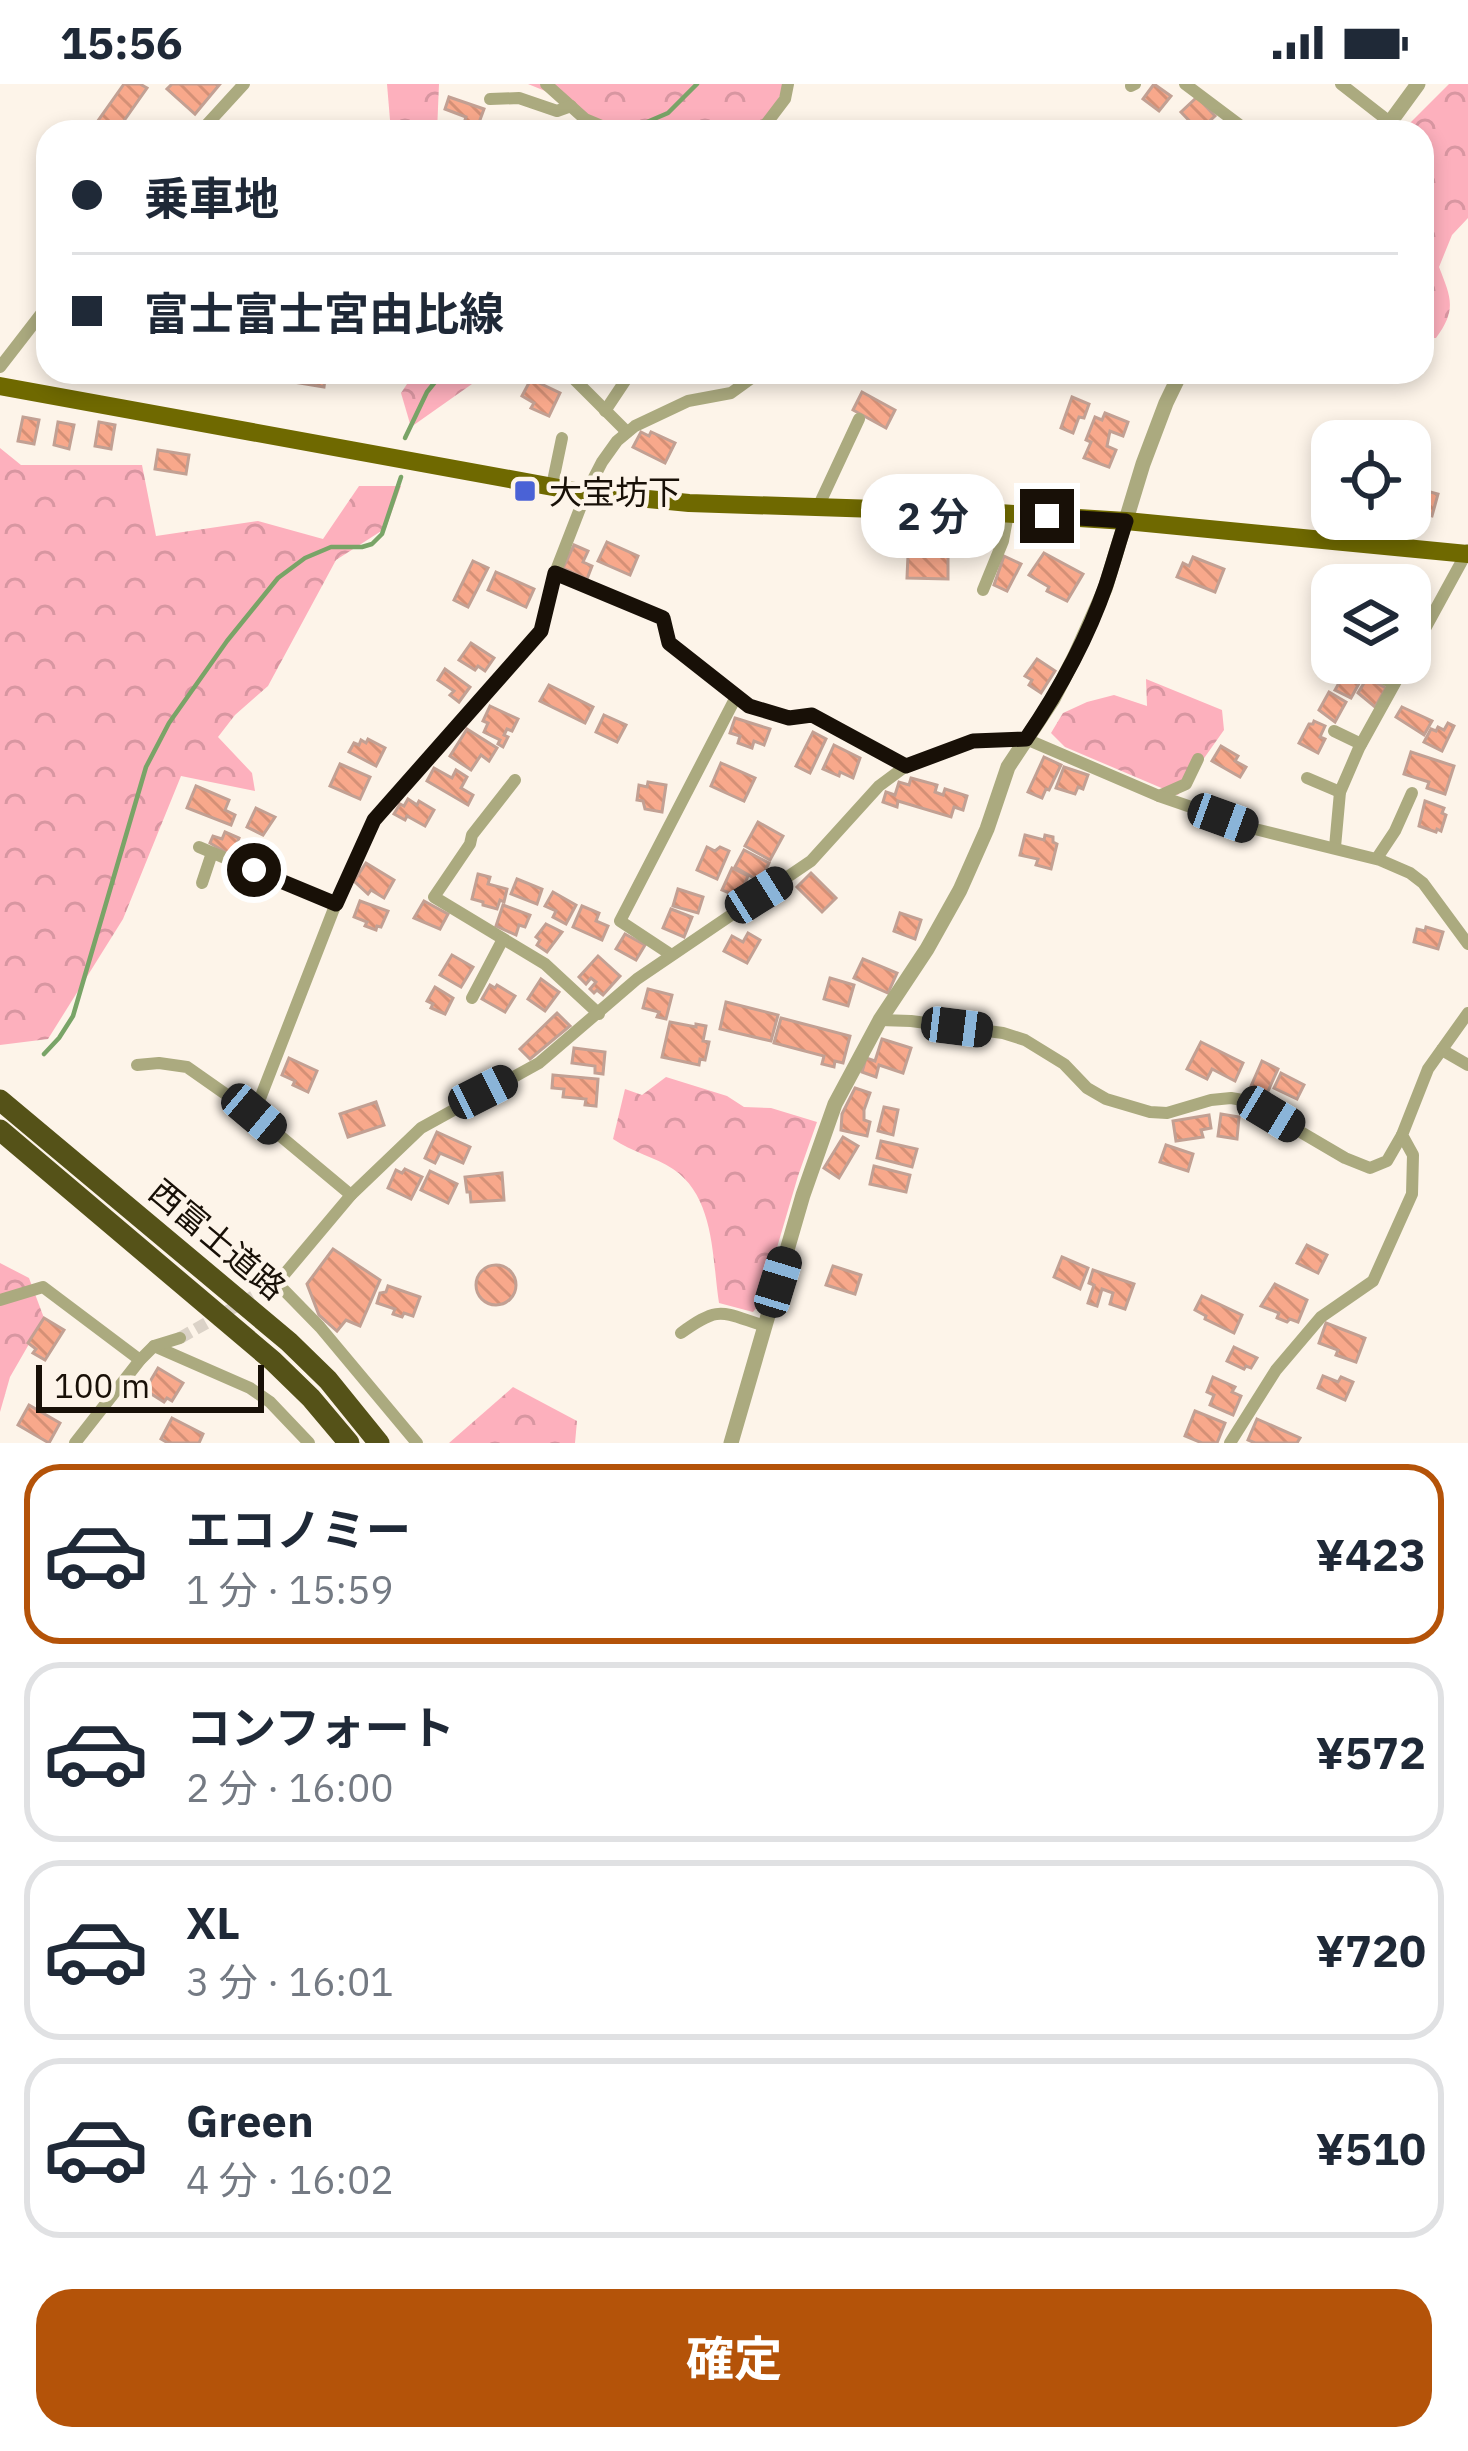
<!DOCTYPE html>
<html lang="ja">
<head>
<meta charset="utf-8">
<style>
	body { margin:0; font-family:"IBM Plex Sans","Noto Sans JP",sans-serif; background:#f6f6f7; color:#1f2937; height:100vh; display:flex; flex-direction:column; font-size:45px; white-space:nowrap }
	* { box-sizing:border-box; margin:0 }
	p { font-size:39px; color:#747a83 }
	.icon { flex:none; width:66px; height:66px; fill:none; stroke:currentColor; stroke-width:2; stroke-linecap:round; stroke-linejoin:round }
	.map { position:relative; height:1359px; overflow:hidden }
	.side { display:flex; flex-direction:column; background:#fff; flex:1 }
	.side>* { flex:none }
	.top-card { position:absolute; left:36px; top:36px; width:1398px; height:264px; border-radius:36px; box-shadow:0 6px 18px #0003; display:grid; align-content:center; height:264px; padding:0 36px; background:#fff }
	.controls { position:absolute; left:1311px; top:336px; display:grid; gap:24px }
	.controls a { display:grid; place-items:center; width:120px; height:120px; border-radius:24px; background:#fff; box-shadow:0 6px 18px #0003; font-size:60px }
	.scale { position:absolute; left:36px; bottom:30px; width:228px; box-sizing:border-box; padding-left:12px; border:6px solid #181007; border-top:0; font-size:33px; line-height:42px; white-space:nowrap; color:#181007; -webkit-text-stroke:9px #fdf4e9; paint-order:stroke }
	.end { position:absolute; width:54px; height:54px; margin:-27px; border:15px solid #181007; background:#fff; box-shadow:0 0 0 6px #fff }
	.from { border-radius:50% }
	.bubble { position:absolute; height:84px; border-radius:36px; background:#fff; box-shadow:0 6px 18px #0003; font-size:39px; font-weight:700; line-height:84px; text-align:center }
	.car { position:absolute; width:36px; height:72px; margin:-36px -18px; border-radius:15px; box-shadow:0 0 9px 3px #0007; background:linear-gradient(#222 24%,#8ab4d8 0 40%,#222 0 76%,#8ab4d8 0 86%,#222 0) }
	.top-card b { display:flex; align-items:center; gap:42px; height:114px; font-size:45px }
	.top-card b+b { border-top:3px solid #e0e1e3 }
	.top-card i { width:30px; height:30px; background:#1f2937 }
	ul { padding:21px 0 0; list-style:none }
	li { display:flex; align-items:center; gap:36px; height:180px; margin:0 24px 18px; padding:0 12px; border:6px solid #e0e1e3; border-radius:36px }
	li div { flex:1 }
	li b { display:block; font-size:45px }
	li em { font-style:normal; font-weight:700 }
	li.current { border-color:#b45309 }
	li>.icon { width:108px; height:108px; stroke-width:1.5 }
	.button { display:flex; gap:24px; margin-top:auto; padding:24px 36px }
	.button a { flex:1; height:138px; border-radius:36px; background:#b45309; color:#fff; font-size:48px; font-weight:700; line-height:138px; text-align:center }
	.status { display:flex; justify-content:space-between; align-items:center; height:84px; padding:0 60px; background:#fff; direction:ltr }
	.status svg { height:33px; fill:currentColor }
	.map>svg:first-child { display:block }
	.forest { fill:url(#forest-crowns) }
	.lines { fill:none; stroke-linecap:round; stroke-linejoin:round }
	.stream { stroke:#79a467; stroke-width:4.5 }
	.building { fill:url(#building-back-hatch); stroke:#c2a093; stroke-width:3 }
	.minor-tunnel { stroke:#dbd2c7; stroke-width:12; stroke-dasharray:12 6; stroke-linecap:butt }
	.minor { stroke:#abaa7f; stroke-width:12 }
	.tertiary { stroke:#abaa7f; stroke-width:15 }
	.primary { stroke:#6f6900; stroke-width:18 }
	.motorway { stroke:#555218; stroke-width:21 }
	.route { stroke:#181007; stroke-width:15 }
	.poi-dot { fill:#4a62d6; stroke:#fdf4e9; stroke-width:4.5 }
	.labels { text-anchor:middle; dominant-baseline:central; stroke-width:9; stroke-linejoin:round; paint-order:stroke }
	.poi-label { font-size:33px; fill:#181007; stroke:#fdf4e9; text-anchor:start }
	.street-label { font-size:33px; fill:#181007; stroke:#fdf4e9 }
</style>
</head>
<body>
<div class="status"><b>15:56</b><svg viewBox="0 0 49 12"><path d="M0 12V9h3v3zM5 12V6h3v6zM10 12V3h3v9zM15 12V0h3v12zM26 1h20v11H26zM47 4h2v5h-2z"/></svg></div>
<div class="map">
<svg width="1468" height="1359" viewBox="0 0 1468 1359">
	<defs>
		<pattern id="forest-crowns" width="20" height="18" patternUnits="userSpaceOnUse" patternTransform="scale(3)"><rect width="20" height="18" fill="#fdb0bd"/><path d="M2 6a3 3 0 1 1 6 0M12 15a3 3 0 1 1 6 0" fill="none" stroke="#d896a1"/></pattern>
		<pattern id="building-back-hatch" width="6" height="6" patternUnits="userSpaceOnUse" patternTransform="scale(3)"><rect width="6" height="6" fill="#f8a88b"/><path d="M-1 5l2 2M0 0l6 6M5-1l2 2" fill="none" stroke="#d49076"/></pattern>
	</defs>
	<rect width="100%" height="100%" fill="#fdf4e9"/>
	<g class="forest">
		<path d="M387 0H439L437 48H391Z"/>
		<path d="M528 0H787L758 48H577L585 35 555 11Z"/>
		<path d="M1449 0H1468V134L1452 151 1439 183C1451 214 1457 225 1436 254H1422V48H1406L1409 40Z"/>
		<path d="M415 288H489L411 343 401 309Z"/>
		<path d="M0 364 21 381H142L156 452 258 437 323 455 359 402H401L386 444 336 476 268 602 235 631 218 653 252 689 255 707 181 692 123 835 48 955 0 961Z"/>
		<path d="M1146 595 1222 626 1224 646 1178 711 1065 663 1051 649 1063 629 1087 618 1114 611 1147 622Z"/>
		<path d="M666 993 727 1012 744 1023 771 1024 817 1038 798 1092 761 1218 753 1228 719 1219C712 1174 715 1113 673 1085 655 1073 632 1068 613 1055L625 1005 642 1011Z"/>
		<path d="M0 1179 29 1194 44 1234 10 1293 0 1328Z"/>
		<path d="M513 1303 577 1337 575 1359H449Z"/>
	</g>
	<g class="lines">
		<g class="stream">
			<path d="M632 48 640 41 668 29 697 0"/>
			<path d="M405 354 427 308 443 288"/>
			<path d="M44 970 59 954 73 932 146 683 169 639 227 557 278 494 305 474 331 463H362L372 460 382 450 401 393"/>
		</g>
	</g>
	<g class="building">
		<path d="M124 0H140L147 4 116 48H90Z"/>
		<path d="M172 0H220L195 30 167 5Z"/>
		<path d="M1154 0 1171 12 1159 27 1143 15Z"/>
		<path d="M449 13 484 25 477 44 464 39 466 33 445 25Z"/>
		<path d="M1197 13 1215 32 1199 47 1181 28Z"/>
		<path d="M258 288H326L324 303 257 292Z"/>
		<path d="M531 295 560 309 549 332 531 324 534 319 522 312Z"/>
		<path d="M862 308 895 326 886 344 853 326Z"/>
		<path d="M1072 313 1089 320 1084 334 1079 333 1073 349 1061 344Z"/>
		<path d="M1105 329 1128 338 1123 352 1110 347 1107 362 1116 366 1109 383 1084 374 1091 358 1086 356 1095 333 1102 336Z"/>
		<path d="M23 333 39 336 34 360 18 357Z"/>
		<path d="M58 338 74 341 69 365 54 361Z"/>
		<path d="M99 338 115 341 111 365 95 362Z"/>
		<path d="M641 348 649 352 651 348 675 359 665 379 633 363Z"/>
		<path d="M158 366 189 371 186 390 155 385Z"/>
		<path d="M1419 405 1438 410 1432 432 1410 426V406L1418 408Z"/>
		<path d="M607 458 638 472 630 491 598 477Z"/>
		<path d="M574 461 588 467 583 478 592 482 587 495 563 484Z"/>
		<path d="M1044 469 1083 490 1067 517 1047 507 1049 503 1029 491Z"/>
		<path d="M908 471H948V495L907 494Z"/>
		<path d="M1004 472 1021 480 1007 507 994 501Z"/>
		<path d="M1193 473 1224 485 1215 508 1177 493 1183 479 1189 482Z"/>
		<path d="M473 477 488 484 468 523 454 516Z"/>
		<path d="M496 488 534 505 526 523 488 506Z"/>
		<path d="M471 559 494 574 485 587 478 582 475 586 459 576Z"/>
		<path d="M1037 575 1055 587 1041 609 1029 601 1032 596 1025 592Z"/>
		<path d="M1349 581 1362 588 1358 594 1361 596 1351 614 1335 606Z"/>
		<path d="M445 585 470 603 459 618 450 611 454 607 438 596Z"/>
		<path d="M1367 594 1386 604 1375 623 1358 609Z"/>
		<path d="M549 601 593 623 585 639 540 617Z"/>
		<path d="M1329 608 1346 618 1335 638 1319 626Z"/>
		<path d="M490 622 518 635 512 647 507 645 504 651 508 653 503 663 498 660 500 656 484 648 488 639 483 637Z"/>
		<path d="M1402 623 1432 637 1424 651 1396 633Z"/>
		<path d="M604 631 626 641 617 658 596 648Z"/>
		<path d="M735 634 770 645 764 661 754 657 752 664 738 659 740 652 730 649Z"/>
		<path d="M1314 637 1325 642 1320 653 1325 655 1318 669 1299 659 1309 640H1313Z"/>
		<path d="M1448 639 1454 642 1442 667 1424 658 1431 645 1436 647 1438 643 1444 646Z"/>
		<path d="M467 645 497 664 489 677 481 671 471 686 450 672Z"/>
		<path d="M813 648 826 655 810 689 796 682Z"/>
		<path d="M368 655 385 664 376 682 349 668 354 659 359 661 361 656 366 659Z"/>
		<path d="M834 661 860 674 853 694 840 688 839 692 823 685Z"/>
		<path d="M1221 662 1238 672 1235 677 1246 683 1240 693 1212 677Z"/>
		<path d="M1411 668 1454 682 1445 710 1427 704 1429 698 1404 690Z"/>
		<path d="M1044 673 1061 681 1049 706 1046 705 1042 714 1028 708Z"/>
		<path d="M721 679 755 694 744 717 711 702Z"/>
		<path d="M340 680 370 693 360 715 330 702Z"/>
		<path d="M1064 683 1088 691 1083 705 1078 703 1075 710 1056 704Z"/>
		<path d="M434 684 452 694 456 686 467 693 461 704 473 711 468 721 427 697Z"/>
		<path d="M911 694 937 701 935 708 943 711 945 705 967 712 963 726 954 723 951 733 898 717 897 723 883 718 886 708 895 711 899 698 909 701Z"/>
		<path d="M648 698 666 701 662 728 645 725 643 717 637 716 639 701 647 703Z"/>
		<path d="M196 702 229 716 225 726 235 731 231 741 187 724Z"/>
		<path d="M408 715 417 721 419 717 434 726 425 742 407 732 405 736 394 730 400 720 404 722Z"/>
		<path d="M1425 717 1444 724 1442 729 1446 731 1441 747 1437 745 1436 748 1419 742Z"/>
		<path d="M256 724 275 733 263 751 247 743Z"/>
		<path d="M758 738 783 752 770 776 745 762Z"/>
		<path d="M225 748 239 754 232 772 210 759 213 752 222 755Z"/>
		<path d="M1025 751 1044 756 1045 751 1053 753V758L1057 760 1051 785 1036 781 1038 775 1020 771Z"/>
		<path d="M707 763 715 767 720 763 729 767 717 795 697 786Z"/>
		<path d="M744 766 769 779 763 791 767 793 764 800 735 783Z"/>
		<path d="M366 779 394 796 384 814 371 806 368 810 354 797Z"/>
		<path d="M732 784 748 792 739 813 722 806Z"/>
		<path d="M811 789 836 814 822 828 797 803Z"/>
		<path d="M478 790 490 793 488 800 507 805 504 818 500 816 497 825 483 821V818L472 815Z"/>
		<path d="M517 795 542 805 537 820 511 810Z"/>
		<path d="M678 805 703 813 698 829 673 822Z"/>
		<path d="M553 808 576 821 566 840 553 833 556 827 545 822Z"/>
		<path d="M360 817 388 827 381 843 377 842 376 846 365 842 367 838 354 833Z"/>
		<path d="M424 817 448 830 440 845 414 834Z"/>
		<path d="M503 821 530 831 525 843 519 841 516 851 496 842Z"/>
		<path d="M582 822 599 829 596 837 608 842 602 856 573 843Z"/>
		<path d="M671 825 692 833 684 853 663 844Z"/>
		<path d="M900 829 921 836 915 855 894 847Z"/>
		<path d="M546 840 562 848 547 868 537 861 540 856 536 853Z"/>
		<path d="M1426 843 1443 848 1438 865 1414 858 1417 845 1425 847Z"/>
		<path d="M748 849 760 856 747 879 724 867 732 852 743 858Z"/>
		<path d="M625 850 645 861 636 876 616 865Z"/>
		<path d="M452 871 473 883 461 903 440 891Z"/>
		<path d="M598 872 620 892 603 911 597 906 594 909 590 905 596 898 591 894 586 900 579 893Z"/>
		<path d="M863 875 897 889 888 909 854 894Z"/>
		<path d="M830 894 854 901 848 922 824 915Z"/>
		<path d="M541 895 559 908 545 927 528 915Z"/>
		<path d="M490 901 495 904 497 901 515 912 505 928 482 915Z"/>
		<path d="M435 903 453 914 445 930 431 924 433 920 427 917Z"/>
		<path d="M648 905 672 911 666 935 657 933 659 928 643 924Z"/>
		<path d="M726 918 778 931 771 957 720 945Z"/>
		<path d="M557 929 570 942 530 975 520 965Z"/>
		<path d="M781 934 850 952 843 979 835 977 834 983 822 980 824 972 774 959Z"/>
		<path d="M670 938 696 943V940L706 942 703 957 709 958 705 976 700 975 699 981 662 973Z"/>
		<path d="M882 955 911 964 903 989 879 981 876 993 862 988 866 974 875 977Z"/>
		<path d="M1201 958 1243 979 1235 997 1212 985 1207 995 1187 985Z"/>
		<path d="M574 964 605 968 603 990 595 989V982L572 979Z"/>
		<path d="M289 974 317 987 308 1008 293 1001 295 997 282 991Z"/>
		<path d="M1262 977 1278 985 1264 1016 1248 1009Z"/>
		<path d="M1281 989 1304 1001 1297 1015 1274 1004Z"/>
		<path d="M553 991 598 995 596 1022 585 1021 586 1015 563 1013 564 1005 552 1004Z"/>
		<path d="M855 1004 870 1009 864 1026V1036L870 1038 867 1052 841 1046 842 1030Z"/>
		<path d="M376 1018 384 1041 348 1053 340 1030Z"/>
		<path d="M884 1023 898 1026 893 1051 878 1047Z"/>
		<path d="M1221 1030 1239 1033 1237 1055 1218 1052Z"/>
		<path d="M1209 1031 1211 1044 1201 1046 1203 1053 1176 1057 1173 1037Z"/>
		<path d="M437 1048 470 1063 463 1079 440 1069 435 1079 425 1074Z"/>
		<path d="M843 1053 858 1062 839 1094 824 1084Z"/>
		<path d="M881 1057 917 1065 912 1083 877 1074Z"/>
		<path d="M1166 1061 1193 1070 1188 1087 1160 1078Z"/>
		<path d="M874 1082 910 1091 906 1108 870 1100Z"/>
		<path d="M405 1085 422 1093 411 1115 388 1104 396 1086 402 1089Z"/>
		<path d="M430 1087 457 1100 448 1119 421 1106Z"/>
		<path d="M502 1089 504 1116 471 1118 470 1108H467L465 1093Z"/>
		<path d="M1307 1161 1327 1171 1318 1189 1297 1179Z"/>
		<path d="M333 1165 380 1196 360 1242 346 1236 337 1247 319 1231 307 1200Z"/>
		<path d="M1062 1173 1088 1184 1080 1205 1054 1193Z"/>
		<circle cx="496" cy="1201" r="20"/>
		<path d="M833 1182 861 1191 855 1210 826 1201Z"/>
		<path d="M1093 1186 1134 1200 1125 1225 1110 1220 1113 1209 1102 1205 1097 1222 1088 1219 1094 1201 1089 1199Z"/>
		<path d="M1275 1200 1307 1216 1298 1238 1290 1235 1287 1238 1277 1234 1279 1229 1261 1222Z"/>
		<path d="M388 1202 420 1213 413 1232 404 1229 402 1233 393 1230 395 1225 377 1219 380 1209 386 1208Z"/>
		<path d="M1202 1212 1242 1231 1234 1249 1205 1235 1206 1232 1195 1226Z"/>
		<path d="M44 1234 64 1246 45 1276 33 1269 36 1265 28 1259Z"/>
		<path d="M1326 1239 1365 1254 1356 1278 1336 1271 1338 1266 1319 1259Z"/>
		<path d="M1234 1263 1257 1274 1251 1284 1246 1282 1244 1285 1227 1277Z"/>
		<path d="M158 1284 183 1299 172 1317 167 1314 164 1318 145 1306Z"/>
		<path d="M1323 1292 1338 1298 1341 1293 1353 1298 1345 1316 1318 1304Z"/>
		<path d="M1213 1293 1235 1303 1232 1308 1241 1312 1233 1331 1210 1321 1214 1311 1207 1308Z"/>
		<path d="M29 1321 60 1339 49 1359 18 1341Z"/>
		<path d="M1195 1327 1225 1339 1217 1359H1202L1185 1352Z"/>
		<path d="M172 1334 203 1350 199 1359H168L161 1355Z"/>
		<path d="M1257 1335 1300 1354 1297 1359H1255L1248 1356Z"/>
	</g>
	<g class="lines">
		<path class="minor-tunnel" d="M180 1254 277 1199"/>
		<g class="minor">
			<path d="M546 0 585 35 616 48"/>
			<path d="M1185 0 1249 48"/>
			<path d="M1341 0 1391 39"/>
			<path d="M1131 2 1135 0"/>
			<path d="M490 15 519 14 557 27 571 22"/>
			<path d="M200 48 244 0"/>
			<path d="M760 48 785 15 788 0"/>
			<path d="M0 283 48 221"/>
			<path d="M569 290 627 348"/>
			<path d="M605 327 631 288"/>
			<path d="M552 402 562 354"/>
			<path d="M818 423 859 335"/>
			<path d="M555 489 663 534 669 559 749 621 789 635 812 631 906 682"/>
			<path d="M983 506 1003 457 1008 430"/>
			<path d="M1410 572 1468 466"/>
			<path d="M1372 589 1394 600"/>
			<path d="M1334 647 1361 660"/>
			<path d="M1307 694 1340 708"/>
			<path d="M515 696 472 751 470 760 434 813 545 880 599 930"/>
			<path d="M1159 712 1186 700 1198 675"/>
			<path d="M199 763 336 821"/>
			<path d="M1335 763 1340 708 1359 664 1406 579"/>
			<path d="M1377 774 1395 747 1412 709"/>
			<path d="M202 799 212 769"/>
			<path d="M670 870 620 837 737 611"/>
			<path d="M472 914 503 855"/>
			<path d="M880 936 911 937 1003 949 1025 956 1064 980 1087 1004 1106 1015 1150 1028 1167 1029 1211 1016 1231 1014 1248 1017 1345 1074 1370 1084 1387 1077 1402 1051"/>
			<path d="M1442 966 1468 981"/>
			<path d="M137 981 159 979 187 983 254 1030"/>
			<path d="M351 1111 254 1030 333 827 374 736 541 547 555 489 586 409 602 378 617 357 635 342 688 317 731 309 760 288"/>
			<path d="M0 1216 43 1203 140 1276"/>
			<path d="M681 1249C720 1221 720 1228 765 1242"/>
			<path d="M154 1262 250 1304 270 1318 309 1359"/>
			<path d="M75 1359 140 1276 154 1262 180 1254"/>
			<path d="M417 1359 320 1243 277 1199 351 1111 421 1044 539 979 637 895 811 777 879 702 906 682 973 657 1026 655 1159 712 1255 745 1380 776 1410 789 1423 799 1468 860"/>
			<path d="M1230 1359 1276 1286 1321 1233 1373 1197 1412 1110 1413 1071 1402 1051 1428 985 1468 929"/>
		</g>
		<g class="tertiary">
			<path d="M1383 48 1418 0"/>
			<path d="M731 1359 803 1111 835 1020 880 936 927 865 960 806 987 745 1008 683 1053 615 1075 572 1105 505 1143 380 1166 319 1181 288"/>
		</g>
		<path class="primary" d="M0 302 586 409 689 419 999 429 1126 437 1468 470"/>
		<g class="motorway">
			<path d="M0 1016 289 1258 328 1296 379 1359"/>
			<path d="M0 1046 273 1277 311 1314 349 1359"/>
		</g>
	</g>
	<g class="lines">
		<path class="route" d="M254 786 336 820 374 736 541 547 555 489 663 534 669 559 749 622 789 634 812 631 906 682 973 657 1026 655C1058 608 1087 556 1106 501 1113 480 1119 458 1126 437L1047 432"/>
	</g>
	<rect class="poi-dot" x="513" y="395" width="24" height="24" rx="6"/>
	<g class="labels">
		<g class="poi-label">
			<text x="549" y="407">大宝坊下</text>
		</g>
		<g class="street-label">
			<text transform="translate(218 1155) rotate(40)">西富士道路</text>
		</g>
	</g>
</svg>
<div class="controls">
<a><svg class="icon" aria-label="locate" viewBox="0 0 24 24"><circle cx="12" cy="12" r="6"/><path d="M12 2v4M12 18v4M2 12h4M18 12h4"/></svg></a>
<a><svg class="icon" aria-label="layers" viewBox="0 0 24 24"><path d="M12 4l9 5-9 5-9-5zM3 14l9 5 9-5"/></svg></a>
</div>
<div class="scale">100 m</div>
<i class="end from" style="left:254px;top:786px"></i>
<i class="end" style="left:1047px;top:432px"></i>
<div class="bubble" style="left:861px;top:390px;width:144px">2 分</div>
<i class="car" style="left:1223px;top:734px;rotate:110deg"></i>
<i class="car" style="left:759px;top:811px;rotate:58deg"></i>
<i class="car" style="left:957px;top:943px;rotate:97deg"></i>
<i class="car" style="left:483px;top:1008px;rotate:63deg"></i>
<i class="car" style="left:254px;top:1030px;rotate:130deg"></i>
<i class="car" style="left:1271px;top:1030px;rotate:121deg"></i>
<i class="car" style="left:778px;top:1198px;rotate:17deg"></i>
<div class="top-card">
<b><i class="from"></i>乗車地</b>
<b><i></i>富士富士宮由比線</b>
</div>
</div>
<section class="side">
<ul>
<li class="current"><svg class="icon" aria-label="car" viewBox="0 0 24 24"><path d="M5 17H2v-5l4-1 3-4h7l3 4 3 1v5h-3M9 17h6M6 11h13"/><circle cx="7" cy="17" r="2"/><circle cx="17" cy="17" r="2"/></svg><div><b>エコノミー</b><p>1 分 · 15:59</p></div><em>¥423</em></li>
<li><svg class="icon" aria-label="car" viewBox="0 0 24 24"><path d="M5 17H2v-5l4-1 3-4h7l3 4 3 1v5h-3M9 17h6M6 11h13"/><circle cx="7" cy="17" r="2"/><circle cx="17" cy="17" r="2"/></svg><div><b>コンフォート</b><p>2 分 · 16:00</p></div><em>¥572</em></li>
<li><svg class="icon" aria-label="car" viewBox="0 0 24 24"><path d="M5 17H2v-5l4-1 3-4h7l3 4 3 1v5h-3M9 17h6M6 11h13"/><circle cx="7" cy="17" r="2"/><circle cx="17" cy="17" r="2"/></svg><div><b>XL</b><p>3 分 · 16:01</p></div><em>¥720</em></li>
<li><svg class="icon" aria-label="car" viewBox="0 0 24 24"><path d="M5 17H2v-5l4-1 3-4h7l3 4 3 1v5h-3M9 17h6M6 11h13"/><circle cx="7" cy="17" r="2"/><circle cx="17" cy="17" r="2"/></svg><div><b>Green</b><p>4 分 · 16:02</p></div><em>¥510</em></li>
</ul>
<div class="button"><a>確定</a></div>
</section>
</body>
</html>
